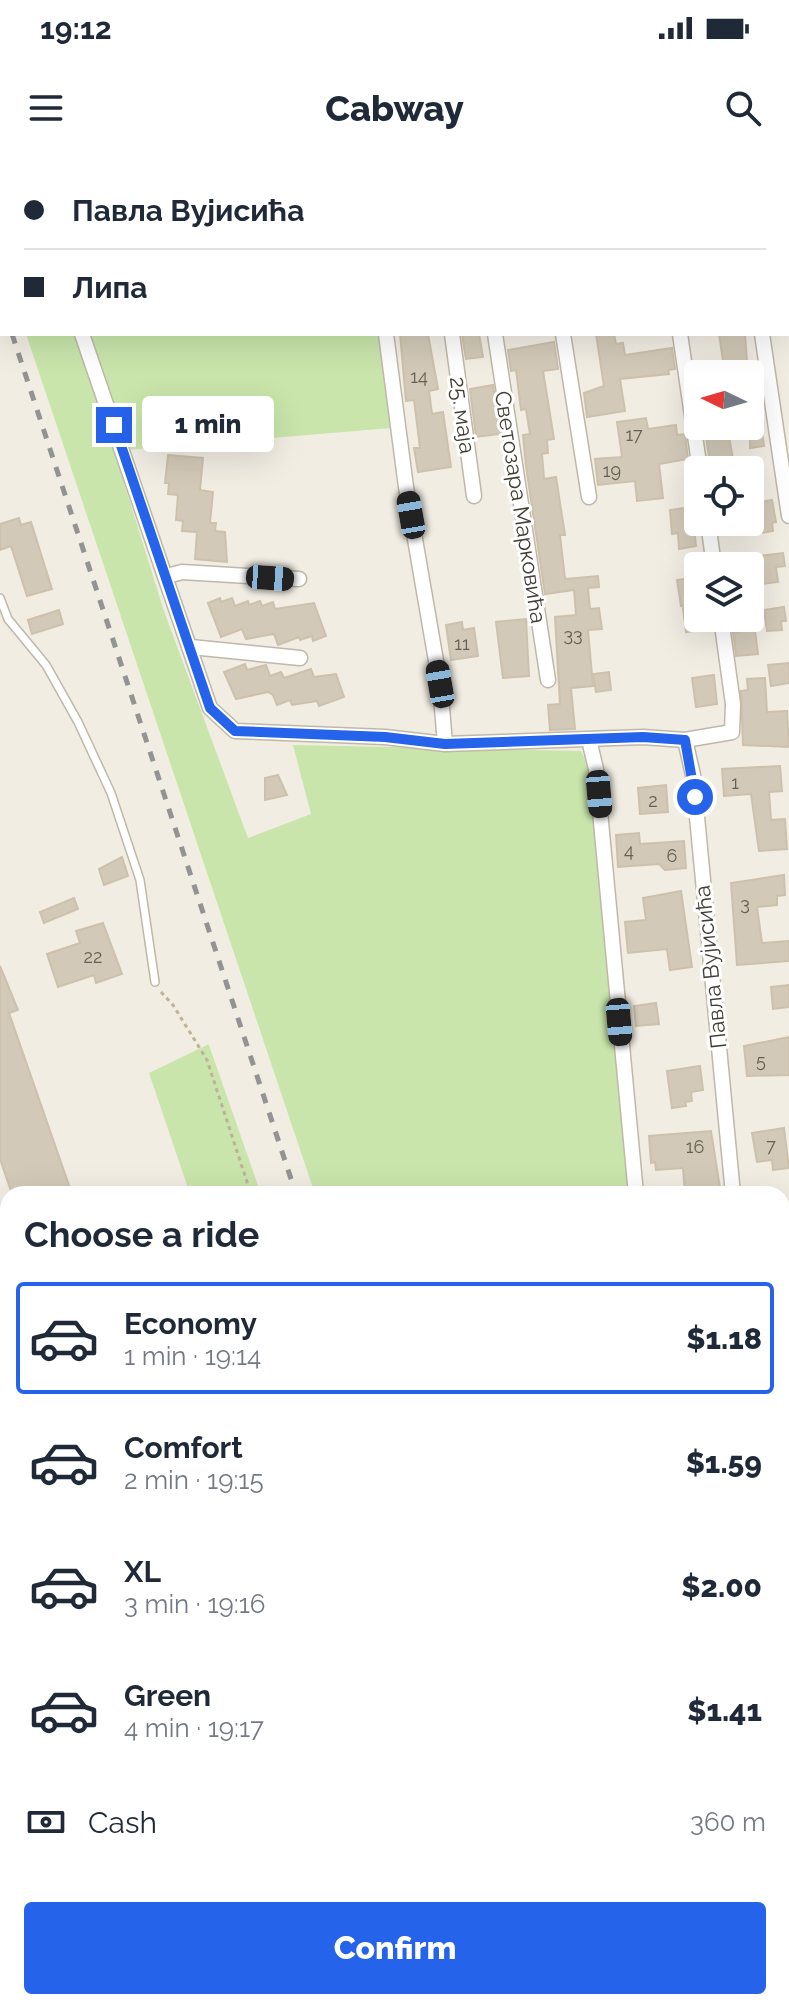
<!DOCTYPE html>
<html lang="en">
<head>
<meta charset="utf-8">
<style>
	body { margin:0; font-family:Raleway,sans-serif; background:#f2f2f3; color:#1f2937; height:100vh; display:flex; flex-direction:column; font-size:30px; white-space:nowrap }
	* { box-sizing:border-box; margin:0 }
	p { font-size:26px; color:#747a83 }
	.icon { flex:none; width:44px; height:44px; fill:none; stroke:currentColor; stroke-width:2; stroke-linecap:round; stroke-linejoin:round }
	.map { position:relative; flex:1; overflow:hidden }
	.drawer { position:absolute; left:0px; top:1026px; width:790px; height:824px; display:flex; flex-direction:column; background:#fff; border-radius:24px 24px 0 0; box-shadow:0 8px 32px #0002 }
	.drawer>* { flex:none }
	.banner { position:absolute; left:0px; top:0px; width:790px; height:176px; box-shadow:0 8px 32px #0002; display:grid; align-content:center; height:176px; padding:0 24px; background:#fff }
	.needle { width:52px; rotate:275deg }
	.fabs { position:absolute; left:684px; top:200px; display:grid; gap:16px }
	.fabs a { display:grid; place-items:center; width:80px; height:80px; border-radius:8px; background:#fff; box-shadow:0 8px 32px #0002; font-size:40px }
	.end { position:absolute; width:36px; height:36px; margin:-18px; border:10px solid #2563eb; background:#fff; box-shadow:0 0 0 4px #fff }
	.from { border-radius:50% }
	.bubble { position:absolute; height:56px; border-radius:8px; background:#fff; box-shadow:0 8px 32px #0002; font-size:26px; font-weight:800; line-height:56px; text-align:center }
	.car { position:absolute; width:24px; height:48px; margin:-24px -12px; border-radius:10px; box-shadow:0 0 6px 2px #0007; background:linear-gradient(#222 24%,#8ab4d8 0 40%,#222 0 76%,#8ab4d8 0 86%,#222 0) }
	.banner b { display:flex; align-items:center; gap:28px; height:76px; font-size:30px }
	.banner b+b { border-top:2px solid #e0e1e3 }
	.banner i { width:20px; height:20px; background:#1f2937 }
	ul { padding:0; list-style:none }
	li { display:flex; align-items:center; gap:24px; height:112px; margin:0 16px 12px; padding:0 8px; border:4px solid transparent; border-radius:8px }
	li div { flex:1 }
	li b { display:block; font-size:30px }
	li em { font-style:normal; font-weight:800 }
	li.selected { border-color:#2563eb }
	li>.icon { width:72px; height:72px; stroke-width:1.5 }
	h2 { padding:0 24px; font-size:36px; line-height:96px }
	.pay { display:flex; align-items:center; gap:20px; height:88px; padding:0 24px; font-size:30px }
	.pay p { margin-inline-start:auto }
	.action { display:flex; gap:16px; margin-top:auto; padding:16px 24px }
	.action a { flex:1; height:92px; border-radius:8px; background:#2563eb; color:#fff; font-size:32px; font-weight:800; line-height:92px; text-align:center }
	.status { display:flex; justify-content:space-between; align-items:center; height:56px; padding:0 40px; background:#fff; direction:ltr }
	.status svg { height:22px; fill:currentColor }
	header { display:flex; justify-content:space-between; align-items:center; height:104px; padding:0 24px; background:#fff; font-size:36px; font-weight:800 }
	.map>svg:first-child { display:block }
	.green { fill:#c9e5ab }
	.building { fill:#d2c9b8; stroke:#cdc1ac; stroke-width:2 }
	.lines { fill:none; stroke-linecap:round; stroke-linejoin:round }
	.service-casing { stroke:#bfb8a9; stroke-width:10 }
	.minor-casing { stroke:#bfb8a9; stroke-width:17 }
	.path { stroke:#beb197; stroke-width:3; stroke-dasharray:4 4; stroke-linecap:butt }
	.service { stroke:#fff; stroke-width:7 }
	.minor { stroke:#fff; stroke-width:14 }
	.rail { stroke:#939393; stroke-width:5; stroke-dasharray:10 10; stroke-linecap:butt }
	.route { stroke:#2563eb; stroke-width:10 }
	.labels { text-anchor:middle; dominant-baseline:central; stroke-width:6; stroke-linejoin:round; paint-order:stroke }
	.number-label { font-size:18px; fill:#666054 }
	.street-label { font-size:22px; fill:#423d33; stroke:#fff }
</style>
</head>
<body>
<div class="status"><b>19:12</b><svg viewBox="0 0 49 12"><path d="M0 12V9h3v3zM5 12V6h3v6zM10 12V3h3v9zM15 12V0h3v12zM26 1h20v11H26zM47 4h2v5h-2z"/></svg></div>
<header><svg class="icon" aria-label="menu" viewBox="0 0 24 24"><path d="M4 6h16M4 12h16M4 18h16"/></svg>Cabway<svg class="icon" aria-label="search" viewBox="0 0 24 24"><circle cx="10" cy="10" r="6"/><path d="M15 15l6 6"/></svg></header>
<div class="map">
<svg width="789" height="1850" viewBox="0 0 789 1850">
	<rect width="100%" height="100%" fill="#f1ede3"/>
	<g class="green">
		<path d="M0 0H357L358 2H2V104Z"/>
		<path d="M26 174H379L391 268 114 291 164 451 248 678 311 654 293 585 581 591 589 607 629 1034H315Z"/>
		<path d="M209 884V885L261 1034H190L149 913Z"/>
		<path d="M789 1359V1520L782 1521V1361Z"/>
		<path d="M8 1787V1842H515L495 1850H0V1790Z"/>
		<path d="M618 1842H668L671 1850H621Z"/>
	</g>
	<g class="building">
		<path d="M400 174H428L438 229 429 231 432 254 443 252 451 307 418 312 414 288H420L414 240 406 241Z"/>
		<path d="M462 174H479L483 197 466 199Z"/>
		<path d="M596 174H614L616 184 623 183 625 195 672 188 675 209 668 210 669 214 620 219 625 251 587 257 584 233 604 226Z"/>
		<path d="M719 174H745L748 214H725Z"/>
		<path d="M554 182 558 209 543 211 554 279 547 280 548 293 542 294 544 319 556 317 565 375H560L565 419 598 416 599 427 588 428 590 449 599 448 602 469 588 470 593 526 571 528 575 569 550 570 548 545 560 544 555 457 576 455 574 430 545 434 526 306 523 275 530 274 526 249 521 250 516 210 511 211 508 190Z"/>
		<path d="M493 225 500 274 476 277 470 229Z"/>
		<path d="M646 258 648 269 676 265 677 275 685 274 688 299 659 304 663 338 637 341 635 321 598 325 595 299 622 297 617 262Z"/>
		<path d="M727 266 733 299 710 303 705 269Z"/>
		<path d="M762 272 764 286 750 288V273Z"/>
		<path d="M168 295 203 298 200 330 213 332 210 363H216L215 371 225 372 227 402 195 399 197 372 182 371 183 361 176 360 178 335 168 334 169 323H165Z"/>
		<path d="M772 340 776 362 772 363 773 371 755 374 753 368 750 369V344Z"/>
		<path d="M692 347 696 386 679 389 678 373 672 374 670 350Z"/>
		<path d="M19 358 21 365 31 362 52 429 27 436 11 386 0 390V364Z"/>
		<path d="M783 393 785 406 776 407 778 422 754 425 751 397Z"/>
		<path d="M691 418 694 444 681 446 677 420Z"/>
		<path d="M220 438 221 442 232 438 235 446 248 441 249 445 260 441 262 446 273 442 275 449 314 443 326 476 313 481 312 476 300 480 299 477 278 485 274 474 246 479 242 469 221 477 208 443Z"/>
		<path d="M698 446V458H706L708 469 686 472 683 448Z"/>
		<path d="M784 447 786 461H781L782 470 767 471 764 450Z"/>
		<path d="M59 450 63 464 32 474 28 460Z"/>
		<path d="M526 459 529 516 503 518 496 462Z"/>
		<path d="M462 462 463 470 474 468 478 496 451 500 446 465Z"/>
		<path d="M755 470 758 494 736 496 733 472Z"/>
		<path d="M789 503V523L771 526 768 505Z"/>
		<path d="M245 504 247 510 266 505 270 516 281 512 284 518 311 509 314 517 336 514 344 537 319 546 317 541 292 545 290 540 277 545 273 535 268 532 236 539 224 512Z"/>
		<path d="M609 512 611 530 596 532 593 514Z"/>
		<path d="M714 515 717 544 696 547 692 518Z"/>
		<path d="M765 518 767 552 787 551 789 587 743 585 741 531 748 530 747 519Z"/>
		<path d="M780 606 782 631 769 632 771 660 785 659 787 689 759 691 751 634 724 636 722 609Z"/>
		<path d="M278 615 287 635 265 640V618Z"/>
		<path d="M666 625 668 652 640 654 638 628Z"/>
		<path d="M639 673 640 684 684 681 686 708 665 710 659 704 618 707 616 675Z"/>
		<path d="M122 697 128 716 104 725 99 709Z"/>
		<path d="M784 715 785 735 777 736V745L757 747 762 783 789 781V801L737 805 731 723Z"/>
		<path d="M681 731 692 807 670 810 667 789 628 793 625 762 646 760 643 738Z"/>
		<path d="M74 738 78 749 44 763 40 752Z"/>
		<path d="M103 763 122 814 96 823 94 815 58 827 47 794 80 783 76 771Z"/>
		<path d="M0 806 18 850 9 853 72 1034H12L0 999Z"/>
		<path d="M789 825V847L773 849 771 827Z"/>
		<path d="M656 843 659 864 636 866 634 846Z"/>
		<path d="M789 877V915L747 916 744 886Z"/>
		<path d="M700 906 703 930 691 932 692 941 685 942 686 946 672 948 667 911Z"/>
		<path d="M784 968 789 1008 773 1010 772 1000 757 1002 752 973Z"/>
		<path d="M711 971 721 1034H685L683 1008 656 1010 655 1002 651 1003 649 976Z"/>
	</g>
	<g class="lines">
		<g class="service-casing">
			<g id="service">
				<path d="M0 438 8 459 46 505 78 562 111 633 140 720 155 822"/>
				<path d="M0 1680 8 1679"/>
				<path d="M0 1753 8 1749"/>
			</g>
		</g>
		<g class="minor-casing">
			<g id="minor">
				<path d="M27 0V2"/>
				<path d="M364 0V2"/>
				<path d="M427 0V2"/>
				<path d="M471 0V2"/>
				<path d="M539 0V2"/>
				<path d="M658 0V2"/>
				<path d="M738 0V2"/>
				<path d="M82 174 210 548 235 571 385 577 445 584 643 577 685 580 732 572 733 544 721 458"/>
				<path d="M386 174 406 327 440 524 445 584"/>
				<path d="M452 174 474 336"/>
				<path d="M495 174 548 520"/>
				<path d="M563 174 589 337"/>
				<path d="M680 174 700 310"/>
				<path d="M762 174 789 356"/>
				<path d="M708 362 714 406"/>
				<path d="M167 416 182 412 299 419"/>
				<path d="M191 487 300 498"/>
				<path d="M589 580 596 609 636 1034"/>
				<path d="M685 580 693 615 733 1034"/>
				<path d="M782 1287 789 1289"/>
				<path d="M782 1606 789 1605"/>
				<path d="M782 1755 789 1754"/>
				<path d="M709 1842 712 1850"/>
			</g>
		</g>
		<g class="path">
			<path d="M161 832 173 845 207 900 251 1034"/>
			<path d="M0 1488H8"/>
			<path d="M547 1842 550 1850"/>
		</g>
		<use href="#service" class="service"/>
		<use href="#minor" class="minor"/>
		<g class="rail">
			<path d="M0 137 2 143"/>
			<path d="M12 174 296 1034"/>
			<path d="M562 1842 565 1850"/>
		</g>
	</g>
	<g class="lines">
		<path class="route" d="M114 265 210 548 235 571 385 577 445 584 643 577 685 580 695 637"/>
	</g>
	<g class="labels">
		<g class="number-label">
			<text x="419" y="216">14</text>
			<text x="634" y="274">17</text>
			<text x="612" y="310">19</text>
			<text x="573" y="474">33</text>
			<text x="462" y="483">11</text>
			<text x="735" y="622">1</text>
			<text x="653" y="640">2</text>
			<text x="629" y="690">4</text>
			<text x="672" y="695">6</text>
			<text x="745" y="743">3</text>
			<text x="93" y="796">22</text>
			<text x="761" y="900">5</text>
			<text x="771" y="985">7</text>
			<text x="695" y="986">16</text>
		</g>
		<g class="street-label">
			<text transform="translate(463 255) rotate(82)">25. маја</text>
			<text transform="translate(521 347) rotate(81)">Светозара Марковића</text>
			<text transform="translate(710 807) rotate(-96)">Павла Вујисића</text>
		</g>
	</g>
</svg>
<div class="fabs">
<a><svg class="needle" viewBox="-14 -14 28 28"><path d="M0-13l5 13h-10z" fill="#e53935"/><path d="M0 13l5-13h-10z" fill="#747a83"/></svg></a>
<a><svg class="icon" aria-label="locate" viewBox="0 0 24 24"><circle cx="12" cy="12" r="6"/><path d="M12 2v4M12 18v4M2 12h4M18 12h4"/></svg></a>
<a><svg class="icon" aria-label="layers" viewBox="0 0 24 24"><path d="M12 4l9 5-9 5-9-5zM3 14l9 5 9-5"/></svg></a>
</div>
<i class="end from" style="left:695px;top:637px"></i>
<i class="end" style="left:114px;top:265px"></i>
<div class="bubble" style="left:142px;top:236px;width:132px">1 min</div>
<i class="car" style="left:411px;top:355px;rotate:350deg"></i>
<i class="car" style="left:270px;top:418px;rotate:94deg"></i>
<i class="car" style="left:440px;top:524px;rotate:350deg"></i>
<i class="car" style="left:599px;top:634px;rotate:175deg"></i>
<i class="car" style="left:619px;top:862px;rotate:175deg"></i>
<div class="banner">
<b><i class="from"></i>Павла Вујисића</b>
<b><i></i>Липа</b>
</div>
<section class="drawer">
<h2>Choose a ride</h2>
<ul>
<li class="selected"><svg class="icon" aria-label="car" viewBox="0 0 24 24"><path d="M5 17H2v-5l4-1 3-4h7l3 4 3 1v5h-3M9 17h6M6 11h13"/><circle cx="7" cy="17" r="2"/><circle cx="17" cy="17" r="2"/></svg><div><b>Economy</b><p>1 min · 19:14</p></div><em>$1.18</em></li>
<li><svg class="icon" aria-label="car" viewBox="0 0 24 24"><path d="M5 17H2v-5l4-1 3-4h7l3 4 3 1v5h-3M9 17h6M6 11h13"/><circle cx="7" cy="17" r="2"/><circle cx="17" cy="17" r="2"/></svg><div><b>Comfort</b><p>2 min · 19:15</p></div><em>$1.59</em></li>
<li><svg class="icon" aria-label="car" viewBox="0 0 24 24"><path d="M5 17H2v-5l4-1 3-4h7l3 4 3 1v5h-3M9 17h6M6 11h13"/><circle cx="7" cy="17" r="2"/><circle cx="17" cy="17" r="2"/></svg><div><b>XL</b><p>3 min · 19:16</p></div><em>$2.00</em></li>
<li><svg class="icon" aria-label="car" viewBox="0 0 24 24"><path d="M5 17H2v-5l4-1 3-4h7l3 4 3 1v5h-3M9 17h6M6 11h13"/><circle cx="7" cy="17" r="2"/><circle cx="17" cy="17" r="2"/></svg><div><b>Green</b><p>4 min · 19:17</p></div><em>$1.41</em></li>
</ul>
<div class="pay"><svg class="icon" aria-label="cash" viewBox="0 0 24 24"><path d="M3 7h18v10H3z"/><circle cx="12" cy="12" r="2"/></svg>Cash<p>360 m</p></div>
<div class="action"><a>Confirm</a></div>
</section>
</div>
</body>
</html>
